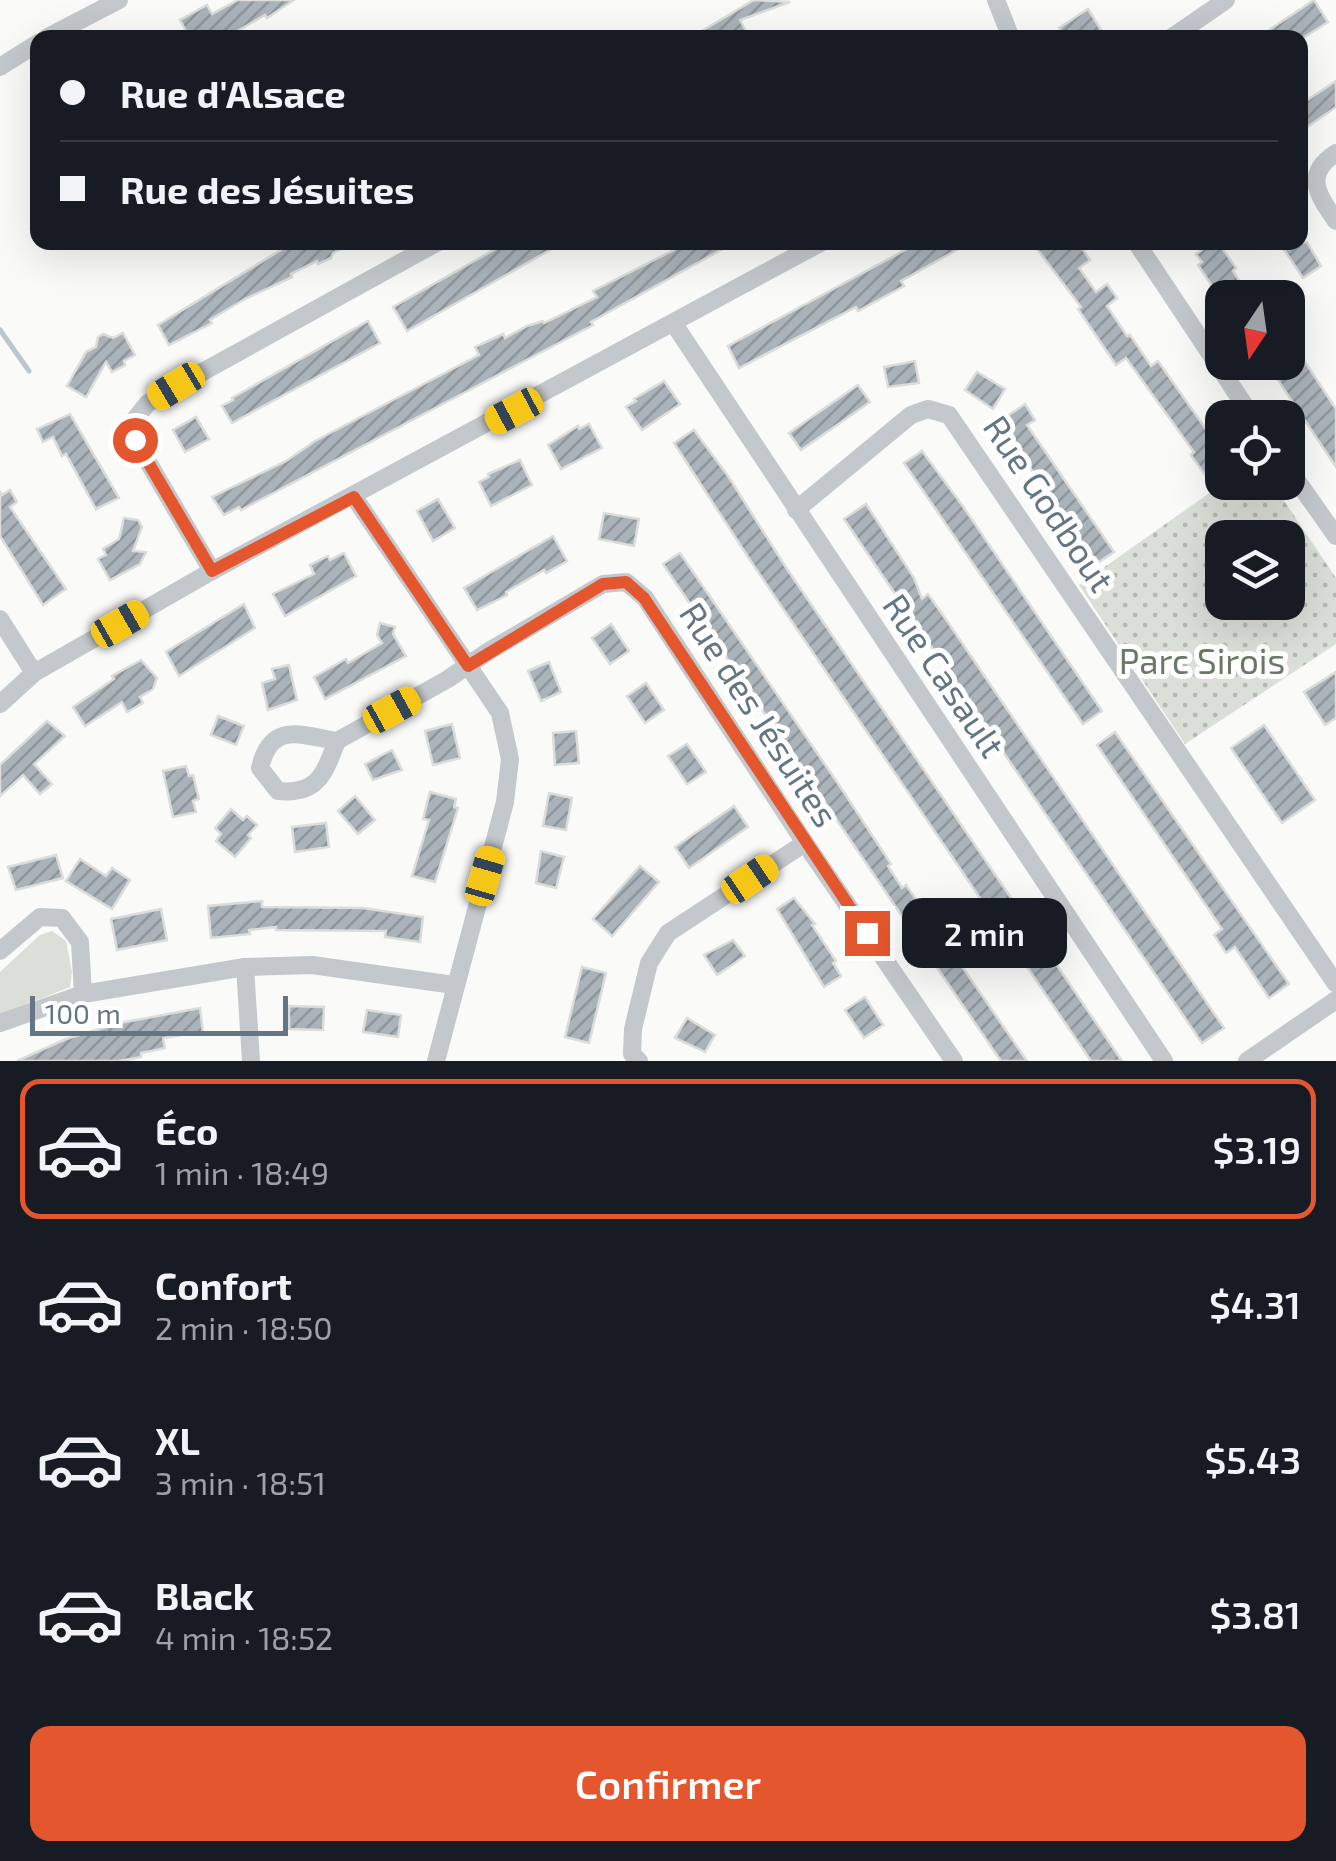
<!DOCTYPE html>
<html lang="fr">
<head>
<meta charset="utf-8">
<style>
	body { margin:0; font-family:"Exo 2",sans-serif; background:#242831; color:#f1f3f6; height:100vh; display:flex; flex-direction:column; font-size:38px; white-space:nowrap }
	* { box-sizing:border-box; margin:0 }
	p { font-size:32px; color:#9ea1a6 }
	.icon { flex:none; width:55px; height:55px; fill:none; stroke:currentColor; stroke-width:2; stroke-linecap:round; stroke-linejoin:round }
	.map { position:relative; height:1061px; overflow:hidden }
	.details { display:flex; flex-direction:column; background:#171b24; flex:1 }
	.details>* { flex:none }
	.hud { position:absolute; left:30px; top:30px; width:1278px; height:220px; border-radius:20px; box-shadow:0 10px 40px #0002; display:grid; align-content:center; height:220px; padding:0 30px; background:#171b24 }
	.needle { width:65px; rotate:193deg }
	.tools { position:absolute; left:1205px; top:280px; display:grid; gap:20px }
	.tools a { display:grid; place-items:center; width:100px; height:100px; border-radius:20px; background:#171b24; box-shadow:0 10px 40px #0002; font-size:50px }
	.scale { position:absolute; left:30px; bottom:25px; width:258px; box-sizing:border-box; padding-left:10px; border:5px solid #657683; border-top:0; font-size:28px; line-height:35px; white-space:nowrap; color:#657683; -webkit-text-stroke:8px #fff; paint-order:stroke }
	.end { position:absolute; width:45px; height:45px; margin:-22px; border:12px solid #e4572e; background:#fff; box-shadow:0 0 0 5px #fff }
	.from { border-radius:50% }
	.bubble { position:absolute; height:70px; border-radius:20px; background:#171b24; box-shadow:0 10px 40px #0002; font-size:32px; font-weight:600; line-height:70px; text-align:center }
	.car { position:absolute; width:30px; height:60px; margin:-30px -15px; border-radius:12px; box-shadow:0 0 8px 2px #0007; background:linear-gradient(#f5c518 24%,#345 0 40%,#f5c518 0 76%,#345 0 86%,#f5c518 0) }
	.hud b { display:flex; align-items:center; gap:35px; height:95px; font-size:38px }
	.hud b+b { border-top:2px solid #363941 }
	.hud i { width:25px; height:25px; background:#f1f3f6 }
	ul { padding:18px 0 0; list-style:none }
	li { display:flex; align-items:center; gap:30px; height:140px; margin:0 20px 15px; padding:0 10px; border:5px solid transparent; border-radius:20px }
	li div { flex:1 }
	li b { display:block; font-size:38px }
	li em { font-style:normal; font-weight:600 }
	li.on { border-color:#e4572e }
	li>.icon { width:90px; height:90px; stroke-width:1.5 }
	.button { display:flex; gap:20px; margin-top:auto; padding:20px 30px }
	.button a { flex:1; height:115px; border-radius:20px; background:#e4572e; color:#fff; font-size:40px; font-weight:600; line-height:115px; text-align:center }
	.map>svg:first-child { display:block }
	.grass { fill:#dadfd7 }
	.park { fill:url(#park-dots); fill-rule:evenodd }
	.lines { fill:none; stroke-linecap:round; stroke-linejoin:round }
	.stream { stroke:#bbc7cb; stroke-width:5 }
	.building { fill:url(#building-hatch); stroke:#dcdcda; stroke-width:2.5 }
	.minor { stroke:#c3c8cc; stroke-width:18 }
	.route { stroke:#e4572e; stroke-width:12 }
	.labels { text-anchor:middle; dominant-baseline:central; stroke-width:10; stroke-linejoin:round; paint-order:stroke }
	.street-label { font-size:35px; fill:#657683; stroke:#fff }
	.park-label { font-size:35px; fill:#687a64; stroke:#fff }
</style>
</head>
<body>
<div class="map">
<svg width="1336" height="1061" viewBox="0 0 1336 1061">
	<defs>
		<pattern id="park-dots" width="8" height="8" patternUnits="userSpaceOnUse" patternTransform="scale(2.5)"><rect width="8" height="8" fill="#dadfd7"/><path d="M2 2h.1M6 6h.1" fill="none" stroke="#b4b9b4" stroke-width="1.8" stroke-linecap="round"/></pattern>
		<pattern id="building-hatch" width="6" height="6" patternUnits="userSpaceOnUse" patternTransform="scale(2.5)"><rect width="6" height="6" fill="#aab3b9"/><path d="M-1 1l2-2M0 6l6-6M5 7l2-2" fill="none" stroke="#8e969c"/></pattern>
	</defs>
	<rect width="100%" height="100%" fill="#fafaf8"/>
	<path class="grass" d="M52 931 66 941 72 972 70 987 0 1015V972L40 935Z"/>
	<path class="park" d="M1225 482 1272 483 1336 578V644L1185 744 1079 585ZM1222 538H1288V602H1222Z"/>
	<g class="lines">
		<path class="stream" d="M0 330 29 371"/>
	</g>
	<g class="building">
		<path d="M238 0H294L267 18 265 15 225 38H190L180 20 207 5 212 14Z"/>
		<path d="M754 0 790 2 740 20 747 33 739 38H690Z"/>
		<path d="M1314 0 1328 22 1303 38H1257Z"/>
		<path d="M1088 9 1101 30 1089 38H1065L1059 28Z"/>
		<path d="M1336 81V107L1300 132V105Z"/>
		<path d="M294 242H355L333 253 331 258 318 264 317 261 291 274 292 277 243 300 210 320 212 323 169 345 158 325Z"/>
		<path d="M508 242H564L407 331 393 307Z"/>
		<path d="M670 242H735L591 322 593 325 241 510 239 507 224 515 212 497 288 460 315 441 479 355 475 347 503 334 505 338 527 326 543 321 544 323 597 297 593 291 674 250Z"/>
		<path d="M920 242H971L901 281 904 286 858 311 856 307 739 368 728 346Z"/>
		<path d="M1050 242H1078L1090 260 1079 268 1096 292 1107 284 1117 298 1107 306 1127 336 1130 335 1151 366 1158 361 1222 452V478L1212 485 1191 455 1194 452 1126 358 1116 365 1078 309 1081 307 1038 250Z"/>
		<path d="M1212 242H1218L1236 268 1233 271 1250 298H1220L1198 265 1202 262 1196 254Z"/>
		<path d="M1279 242H1307L1321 266 1303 278Z"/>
		<path d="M368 321 380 343 232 423 222 406 233 400 232 398Z"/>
		<path d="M123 333 135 355 124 361 125 365 112 372 106 362 86 397 67 386 86 352 96 347 98 337 103 334 113 338Z"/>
		<path d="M1288 336 1336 409V467L1266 362H1288Z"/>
		<path d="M915 361 919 383 888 387 884 367Z"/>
		<path d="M977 372 1005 389 993 409 965 390Z"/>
		<path d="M664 381 680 404 642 430 626 407 636 401 634 399Z"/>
		<path d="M858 385 870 402 801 450 789 433Z"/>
		<path d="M1025 404 1035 420 1027 425 1114 552 1096 564 999 422Z"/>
		<path d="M70 414 119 498 96 509 66 454 62 456 53 437 43 442 37 429Z"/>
		<path d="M196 417 209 439 185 452 173 430Z"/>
		<path d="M589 424 602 448 561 469 548 445 578 426 579 429Z"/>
		<path d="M694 430 728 476 785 566 1122 1061H1091L752 563 674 443Z"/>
		<path d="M922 451 962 505 1102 711 1083 724 904 463Z"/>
		<path d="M520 460 532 485 491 506 479 482 489 477 488 474Z"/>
		<path d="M10 490 17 502 10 507 66 589 43 605 0 536V492L2 495Z"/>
		<path d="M438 499 455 528 433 541 417 511Z"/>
		<path d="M866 504 914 578 922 599 928 594 947 621 1224 1028 1202 1043 844 519Z"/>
		<path d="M604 513 639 519 634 546 599 539Z"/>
		<path d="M124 518 138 520 142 527 133 551 146 552 140 564 110 580 98 559 106 555 103 549 119 539Z"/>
		<path d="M553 536 567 561 546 573 544 570 506 592 507 595 477 610 464 588Z"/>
		<path d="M344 553 356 576 285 616 273 594 314 574 310 565 328 556 330 560Z"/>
		<path d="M680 553 839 785 891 864 888 866 902 888 906 885 1027 1061H1001L942 975 663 564Z"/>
		<path d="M244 604 255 628 179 676 166 652Z"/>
		<path d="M380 623 395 627 393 634 406 656 325 699 314 677 346 659 348 663 382 643 377 635Z"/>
		<path d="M611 624 629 651 610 664 592 638Z"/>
		<path d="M141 660 157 678 153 689 140 697 143 703 127 712 122 702 85 726 73 707 114 679 112 676Z"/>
		<path d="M549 662 561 692 541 701 528 671Z"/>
		<path d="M289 665 297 700 268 710 262 683 275 679 272 669Z"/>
		<path d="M1336 672V718L1325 725 1304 692Z"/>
		<path d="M646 683 664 710 645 723 627 696Z"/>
		<path d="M218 716 244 726 236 745 211 735Z"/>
		<path d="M47 721 65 736 34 764 52 784 40 794 23 775 0 796V765Z"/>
		<path d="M452 724 460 758 433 765 425 731Z"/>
		<path d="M1264 725 1315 800 1282 823 1231 748Z"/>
		<path d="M576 731 579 763 555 765 553 733Z"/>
		<path d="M1115 732 1289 984 1269 998 1235 947 1226 953 1214 935 1222 929 1097 745Z"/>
		<path d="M687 744 706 772 687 784 668 756Z"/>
		<path d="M392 750 402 770 373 780 365 764Z"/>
		<path d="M186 766 189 776 193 775 199 799 193 801 196 812 173 817 163 771Z"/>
		<path d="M430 792 456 799 454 807 458 808 435 882 412 876 429 820 423 819Z"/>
		<path d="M549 793 572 798 566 830 543 826Z"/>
		<path d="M355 796 375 820 358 834 338 811Z"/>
		<path d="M734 806 748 827 689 868 675 847Z"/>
		<path d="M231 809 243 820 247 816 257 825 248 835 251 838 235 857 216 841 221 834 215 828Z"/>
		<path d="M326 823 329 847 295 852 292 827Z"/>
		<path d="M541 851 564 857 556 888 536 883Z"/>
		<path d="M56 855 63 878 16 890 8 867Z"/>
		<path d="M80 859 106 876 112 868 130 880 112 909 66 881Z"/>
		<path d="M640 866 659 882 612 936 593 919Z"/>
		<path d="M794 898 815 924 812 925 836 961 833 963 841 976 824 987 777 909Z"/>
		<path d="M262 901V907L363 908 423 917 420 942 385 937 386 931 276 930V927L249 930 250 934 211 938 208 906Z"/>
		<path d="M161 909 167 940 117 950 111 919Z"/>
		<path d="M733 940 745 956 717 975 704 955Z"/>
		<path d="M582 967 606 973 589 1043 565 1037Z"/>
		<path d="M865 997 883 1025 864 1038 845 1010Z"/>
		<path d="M289 1006 324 1007 323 1030 289 1029Z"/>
		<path d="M200 1008 203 1032 163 1038 165 1048 141 1053V1057L119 1061H17L66 1039 120 1023Z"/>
		<path d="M367 1010 401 1015 398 1037 363 1032Z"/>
		<path d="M687 1018 715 1035 705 1052 675 1038Z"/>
	</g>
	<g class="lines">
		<g class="minor">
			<path d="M996 0 1011 38"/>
			<path d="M46 38 119 0"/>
			<path d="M1171 38 1226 0"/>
			<path d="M0 67 38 43"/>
			<path d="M1336 153C1303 174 1318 195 1336 221"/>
			<path d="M1136 242 1253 418"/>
			<path d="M674 324 1164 1061"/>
			<path d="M1288 468 1336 536"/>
			<path d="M354 497 500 713 510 759 505 802 436 1061"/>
			<path d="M796 510 911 415 928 409 949 415 1336 984"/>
			<path d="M212 571 135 440V419L148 403 177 386 438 242"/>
			<path d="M0 619 34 673"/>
			<path d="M0 704 34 673 212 571 822 242"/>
			<path d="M337 741C324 774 318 795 278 791L260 768C271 721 301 735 337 741L448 679 489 651 603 584 626 582 645 598 805 843 954 1061"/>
			<path d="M0 951 40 917 62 918 80 942 83 994"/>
			<path d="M245 967 251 1061"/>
			<path d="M0 1023 83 994 245 967 312 965 454 985"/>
			<path d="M639 1061 632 1054 633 1029 649 963 668 933 805 843"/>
			<path d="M1247 1061 1336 1000"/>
		</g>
	</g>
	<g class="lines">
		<path class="route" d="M135 440 212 571 354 497 468 666 603 584 626 582 644 598 867 933"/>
	</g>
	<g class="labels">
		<g class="street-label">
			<text transform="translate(1050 503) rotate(56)">Rue Godbout</text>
			<text transform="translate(945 675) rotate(56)">Rue Casault</text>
			<text transform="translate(760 714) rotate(57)">Rue des Jésuites</text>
		</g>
		<g class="park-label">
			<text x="1202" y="660">Parc Sirois</text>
		</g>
	</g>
</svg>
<div class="tools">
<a><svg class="needle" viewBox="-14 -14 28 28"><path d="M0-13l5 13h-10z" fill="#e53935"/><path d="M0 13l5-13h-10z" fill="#9ea1a6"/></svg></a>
<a><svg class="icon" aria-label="locate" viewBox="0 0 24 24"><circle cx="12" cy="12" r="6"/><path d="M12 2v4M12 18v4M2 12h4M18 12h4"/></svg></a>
<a><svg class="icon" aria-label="layers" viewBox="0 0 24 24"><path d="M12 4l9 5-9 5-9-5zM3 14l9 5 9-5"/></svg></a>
</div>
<div class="scale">100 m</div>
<i class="end from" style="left:135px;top:440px"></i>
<i class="end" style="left:867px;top:933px"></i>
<div class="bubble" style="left:902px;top:898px;width:165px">2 min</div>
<i class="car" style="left:176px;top:386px;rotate:239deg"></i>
<i class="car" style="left:514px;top:411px;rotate:242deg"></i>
<i class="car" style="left:120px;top:624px;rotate:60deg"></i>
<i class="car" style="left:392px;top:710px;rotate:61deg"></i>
<i class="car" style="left:485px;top:876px;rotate:16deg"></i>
<i class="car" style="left:750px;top:879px;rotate:56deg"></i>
<div class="hud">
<b><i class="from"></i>Rue d'Alsace</b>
<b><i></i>Rue des Jésuites</b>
</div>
</div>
<section class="details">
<ul>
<li class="on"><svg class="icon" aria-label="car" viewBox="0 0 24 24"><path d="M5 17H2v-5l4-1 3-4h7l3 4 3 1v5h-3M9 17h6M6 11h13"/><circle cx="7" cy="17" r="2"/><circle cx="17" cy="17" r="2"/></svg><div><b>Éco</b><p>1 min · 18:49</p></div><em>$3.19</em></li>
<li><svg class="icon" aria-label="car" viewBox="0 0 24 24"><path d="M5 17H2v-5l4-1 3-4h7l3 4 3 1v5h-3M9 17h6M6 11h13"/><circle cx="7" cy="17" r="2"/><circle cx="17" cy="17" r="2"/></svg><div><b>Confort</b><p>2 min · 18:50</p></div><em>$4.31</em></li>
<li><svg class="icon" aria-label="car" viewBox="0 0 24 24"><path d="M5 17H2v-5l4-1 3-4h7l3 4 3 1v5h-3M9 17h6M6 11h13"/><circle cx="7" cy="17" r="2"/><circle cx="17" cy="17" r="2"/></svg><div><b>XL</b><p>3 min · 18:51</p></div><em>$5.43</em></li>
<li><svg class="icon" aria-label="car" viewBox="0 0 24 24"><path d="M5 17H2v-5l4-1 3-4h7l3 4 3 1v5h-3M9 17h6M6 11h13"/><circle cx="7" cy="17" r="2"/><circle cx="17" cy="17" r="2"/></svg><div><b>Black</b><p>4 min · 18:52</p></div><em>$3.81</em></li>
</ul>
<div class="button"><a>Confirmer</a></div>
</section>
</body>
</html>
